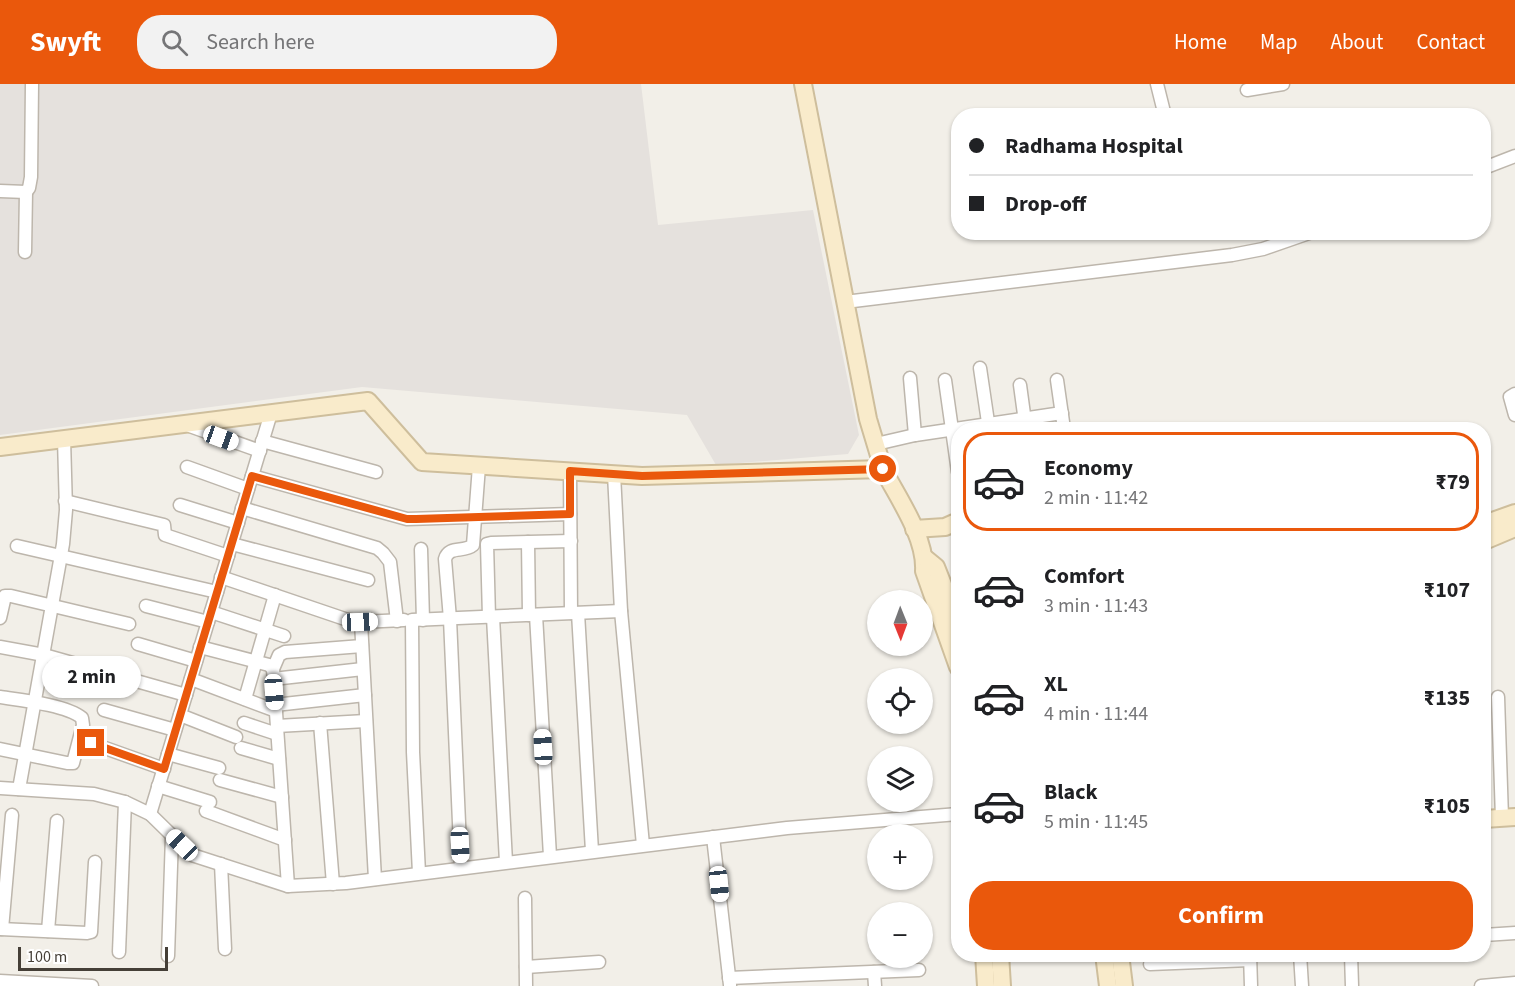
<!DOCTYPE html>
<html lang="en">
<head>
<meta charset="utf-8">
<style>
	body { margin:0; font-family:"Source Sans 3",sans-serif; background:#f2f2f2; color:#202124; height:100vh; display:flex; flex-direction:column; font-size:22px; white-space:nowrap }
	* { box-sizing:border-box; margin:0 }
	p { font-size:20px; color:#757577 }
	.icon { flex:none; width:33px; height:33px; fill:none; stroke:currentColor; stroke-width:2; stroke-linecap:round; stroke-linejoin:round }
	.map { position:relative; flex:1; overflow:hidden }
	.sheet { position:absolute; left:951px; top:338px; width:540px; height:540px; display:flex; flex-direction:column; background:#fff; border-radius:24px; box-shadow:0 2px 4px #0004 }
	.sheet>* { flex:none }
	.hud { position:absolute; left:951px; top:24px; width:540px; height:132px; border-radius:24px; box-shadow:0 2px 4px #0004; display:grid; align-content:center; height:132px; padding:0 18px; background:#fff }
	.needle { width:39px; rotate:179deg }
	.tools { position:absolute; left:867px; top:506px; display:grid; gap:12px }
	.tools a { display:grid; place-items:center; width:66px; height:66px; border-radius:50%; background:#fff; box-shadow:0 2px 4px #0004; font-size:30px }
	.scale { position:absolute; left:18px; bottom:15px; width:150px; box-sizing:border-box; padding-left:6px; border:3px solid #453f37; border-top:0; font-size:16px; line-height:21px; white-space:nowrap; color:#453f37; -webkit-text-stroke:4px #fff; paint-order:stroke }
	.end { position:absolute; width:27px; height:27px; margin:-14px; border:8px solid #ea580c; background:#fff; box-shadow:0 0 0 3px #fff }
	.from { border-radius:50% }
	.bubble { position:absolute; height:42px; border-radius:21px; background:#fff; box-shadow:0 2px 4px #0004; font-size:20px; font-weight:700; line-height:42px; text-align:center }
	.car { position:absolute; width:18px; height:36px; margin:-18px -9px; border-radius:8px; box-shadow:0 0 4px 2px #0007; background:linear-gradient(#fff 24%,#345 0 40%,#fff 0 76%,#345 0 86%,#fff 0) }
	.hud b { display:flex; align-items:center; gap:21px; height:57px; font-size:22px }
	.hud b+b { border-top:2px solid #e0e0e0 }
	.hud i { width:15px; height:15px; background:#202124 }
	ul { padding:10px 0 0; list-style:none }
	li { display:flex; align-items:center; gap:18px; height:99px; margin:0 12px 9px; padding:0 6px; border:3px solid transparent; border-radius:24px }
	li div { flex:1 }
	li b { display:block; font-size:22px }
	li em { font-style:normal; font-weight:700 }
	li.active { border-color:#ea580c }
	li>.icon { width:54px; height:54px; stroke-width:1.5 }
	.cta { display:flex; gap:12px; margin-top:auto; padding:12px 18px }
	.cta a { flex:1; height:69px; border-radius:24px; background:#ea580c; color:#fff; font-size:24px; font-weight:700; line-height:69px; text-align:center }
	header { display:flex; align-items:center; gap:36px; box-sizing:border-box; height:84px; padding:0 30px; background:#ea580c; color:#fff }
	header strong { font-size:28px }
	nav { display:flex; gap:33px; margin-inline-start:auto; font-size:21px }
	.search { width:420px; height:54px; background:#f2f2f2; display:flex; align-items:center; gap:15px; box-sizing:border-box; padding:0 21px; border-radius:24px; color:#757577; font-size:22px }
	.map>svg:first-child { display:block }
	.industrial { fill:#e5e1dd }
	.lines { fill:none; stroke-linecap:round; stroke-linejoin:round }
	.street-casing { stroke:#bdb6ac; stroke-width:15 }
	.secondary-casing { stroke:#cebe9c; stroke-width:20 }
	.street { stroke:#fff; stroke-width:12 }
	.secondary { stroke:#f9ebcb; stroke-width:16 }
	.route { stroke:#ea580c; stroke-width:8 }
</style>
</head>
<body>
<header>
<strong>Swyft</strong>
<div class="search"><svg class="icon" aria-label="search" viewBox="0 0 24 24"><circle cx="10" cy="10" r="6"/><path d="M15 15l6 6"/></svg>Search here</div>
<nav><a>Home</a><a>Map</a><a>About</a><a>Contact</a></nav>
</header>
<div class="map">
<svg width="1515" height="902" viewBox="0 0 1515 902">
	<rect width="100%" height="100%" fill="#f2efe8"/>
	<path class="industrial" d="M0 0H641L658 141 813 126 859 351 848 370 716 381 687 331 362 303 0 351Z"/>
	<g class="lines">
		<g class="street-casing">
			<g id="street">
				<path d="M1157 0 1165 32"/>
				<path d="M1247 6 1283 0"/>
				<path d="M1484 84 1515 72"/>
				<path d="M0 107 26 108 29 104 31 93 32 0"/>
				<path d="M25 168 26 108"/>
				<path d="M845 218 1232 171 1263 165 1312 148"/>
				<path d="M980 284 989 345"/>
				<path d="M910 294 915 351"/>
				<path d="M945 296 958 388"/>
				<path d="M1057 296 1064 345"/>
				<path d="M1020 301 1026 345"/>
				<path d="M1515 310 1510 313 1515 331"/>
				<path d="M187 341 260 367"/>
				<path d="M262 357 376 388"/>
				<path d="M876 360 915 351 1062 329"/>
				<path d="M187 383 248 405"/>
				<path d="M570 387 571 529"/>
				<path d="M614 390 621 527 643 761"/>
				<path d="M252 392 407 435 570 430"/>
				<path d="M65 417 164 441 165 451 228 472"/>
				<path d="M180 421 238 439"/>
				<path d="M242 424 377 464 383 469 390 478 397 537"/>
				<path d="M528 458 529 531"/>
				<path d="M232 460 368 496"/>
				<path d="M17 462 217 508"/>
				<path d="M421 465 423 536"/>
				<path d="M221 493 345 535 361 538 404 536"/>
				<path d="M146 522 208 538"/>
				<path d="M211 528 284 552"/>
				<path d="M578 529 592 767"/>
				<path d="M536 531 550 772"/>
				<path d="M489 533 487 460 491 459 571 457"/>
				<path d="M493 533 506 778"/>
				<path d="M0 534 5 512H11L129 540"/>
				<path d="M361 538 375 795"/>
				<path d="M138 560 196 577"/>
				<path d="M0 563 44 571 186 611"/>
				<path d="M200 563 269 581 273 585"/>
				<path d="M191 595 276 627"/>
				<path d="M273 595 363 585"/>
				<path d="M0 613C20 616 67 621 82 634L83 641 73 679H67L0 665"/>
				<path d="M1498 613 1502 734"/>
				<path d="M245 615 275 511"/>
				<path d="M275 621 365 611"/>
				<path d="M104 626 175 646"/>
				<path d="M180 631 236 653"/>
				<path d="M244 639 277 650"/>
				<path d="M320 639 333 800"/>
				<path d="M277 642 366 637"/>
				<path d="M91 659 164 685"/>
				<path d="M241 664 279 675"/>
				<path d="M168 670 219 684"/>
				<path d="M220 696 282 713"/>
				<path d="M158 702 210 718"/>
				<path d="M0 704 94 710 125 718 150 730 192 771 288 802 346 799 787 744 958 730"/>
				<path d="M19 705 63 460 66 426 64 355"/>
				<path d="M206 727 285 756"/>
				<path d="M150 730 271 329"/>
				<path d="M713 753 730 901"/>
				<path d="M221 780 225 865"/>
				<path d="M461 784 450 535 445 475C449 461 464 469 473 461L479 382"/>
				<path d="M419 789 413 668 412 536 621 527"/>
				<path d="M288 802 273 585 279 571 285 568 362 562"/>
				<path d="M525 814 526 902"/>
				<path d="M0 845 87 849 91 848 95 778"/>
				<path d="M2 845 12 731"/>
				<path d="M48 847 57 737"/>
				<path d="M1484 851 1515 849"/>
				<path d="M119 868 125 718"/>
				<path d="M1250 870 1251 902"/>
				<path d="M1300 870 1302 902"/>
				<path d="M1351 870 1352 902"/>
				<path d="M168 872 172 752"/>
				<path d="M1150 880 1250 876"/>
				<path d="M526 883 599 878"/>
				<path d="M874 888 875 902"/>
				<path d="M729 894 919 886"/>
				<path d="M0 897 92 902"/>
				<path d="M1481 902 1515 899"/>
			</g>
		</g>
		<g class="secondary-casing">
			<g id="secondary">
				<path d="M803 0 868 335 883 385"/>
				<path d="M0 363 368 317 422 378 642 392 883 385C898 414 926 453 924 487L958 583"/>
				<path d="M1484 440 1515 429"/>
				<path d="M914 445 945 443 954 439H958"/>
				<path d="M1484 457 1515 444"/>
				<path d="M925 474 936 483 958 539"/>
				<path d="M1484 735 1515 733"/>
				<path d="M984 870 986 902"/>
				<path d="M1000 870 1002 902"/>
				<path d="M1104 870 1108 902"/>
				<path d="M1120 870 1124 902"/>
			</g>
		</g>
		<use href="#street" class="street"/>
		<use href="#secondary" class="secondary"/>
	</g>
	<g class="lines">
		<path class="route" d="M91 659 164 685 252 392 407 435H416L570 430V387L642 392 883 385"/>
	</g>
</svg>
<div class="tools">
<a><svg class="needle" viewBox="-14 -14 28 28"><path d="M0-13l5 13h-10z" fill="#e53935"/><path d="M0 13l5-13h-10z" fill="#757577"/></svg></a>
<a><svg class="icon" aria-label="locate" viewBox="0 0 24 24"><circle cx="12" cy="12" r="6"/><path d="M12 2v4M12 18v4M2 12h4M18 12h4"/></svg></a>
<a><svg class="icon" aria-label="layers" viewBox="0 0 24 24"><path d="M12 4l9 5-9 5-9-5zM3 14l9 5 9-5"/></svg></a>
<a>+</a>
<a>−</a>
</div>
<div class="scale">100 m</div>
<i class="end from" style="left:883px;top:385px"></i>
<i class="end" style="left:91px;top:659px"></i>
<div class="bubble" style="left:42px;top:572px;width:99px">2 min</div>
<i class="car" style="left:221px;top:354px;rotate:110deg"></i>
<i class="car" style="left:360px;top:538px;rotate:88deg"></i>
<i class="car" style="left:274px;top:608px;rotate:176deg"></i>
<i class="car" style="left:543px;top:663px;rotate:357deg"></i>
<i class="car" style="left:182px;top:761px;rotate:314deg"></i>
<i class="car" style="left:460px;top:761px;rotate:177deg"></i>
<i class="car" style="left:719px;top:800px;rotate:174deg"></i>
<div class="hud">
<b><i class="from"></i>Radhama Hospital</b>
<b><i></i>Drop-off</b>
</div>
<section class="sheet">
<ul>
<li class="active"><svg class="icon" aria-label="car" viewBox="0 0 24 24"><path d="M5 17H2v-5l4-1 3-4h7l3 4 3 1v5h-3M9 17h6M6 11h13"/><circle cx="7" cy="17" r="2"/><circle cx="17" cy="17" r="2"/></svg><div><b>Economy</b><p>2 min · 11:42</p></div><em>₹79</em></li>
<li><svg class="icon" aria-label="car" viewBox="0 0 24 24"><path d="M5 17H2v-5l4-1 3-4h7l3 4 3 1v5h-3M9 17h6M6 11h13"/><circle cx="7" cy="17" r="2"/><circle cx="17" cy="17" r="2"/></svg><div><b>Comfort</b><p>3 min · 11:43</p></div><em>₹107</em></li>
<li><svg class="icon" aria-label="car" viewBox="0 0 24 24"><path d="M5 17H2v-5l4-1 3-4h7l3 4 3 1v5h-3M9 17h6M6 11h13"/><circle cx="7" cy="17" r="2"/><circle cx="17" cy="17" r="2"/></svg><div><b>XL</b><p>4 min · 11:44</p></div><em>₹135</em></li>
<li><svg class="icon" aria-label="car" viewBox="0 0 24 24"><path d="M5 17H2v-5l4-1 3-4h7l3 4 3 1v5h-3M9 17h6M6 11h13"/><circle cx="7" cy="17" r="2"/><circle cx="17" cy="17" r="2"/></svg><div><b>Black</b><p>5 min · 11:45</p></div><em>₹105</em></li>
</ul>
<div class="cta"><a>Confirm</a></div>
</section>
</div>
</body>
</html>
